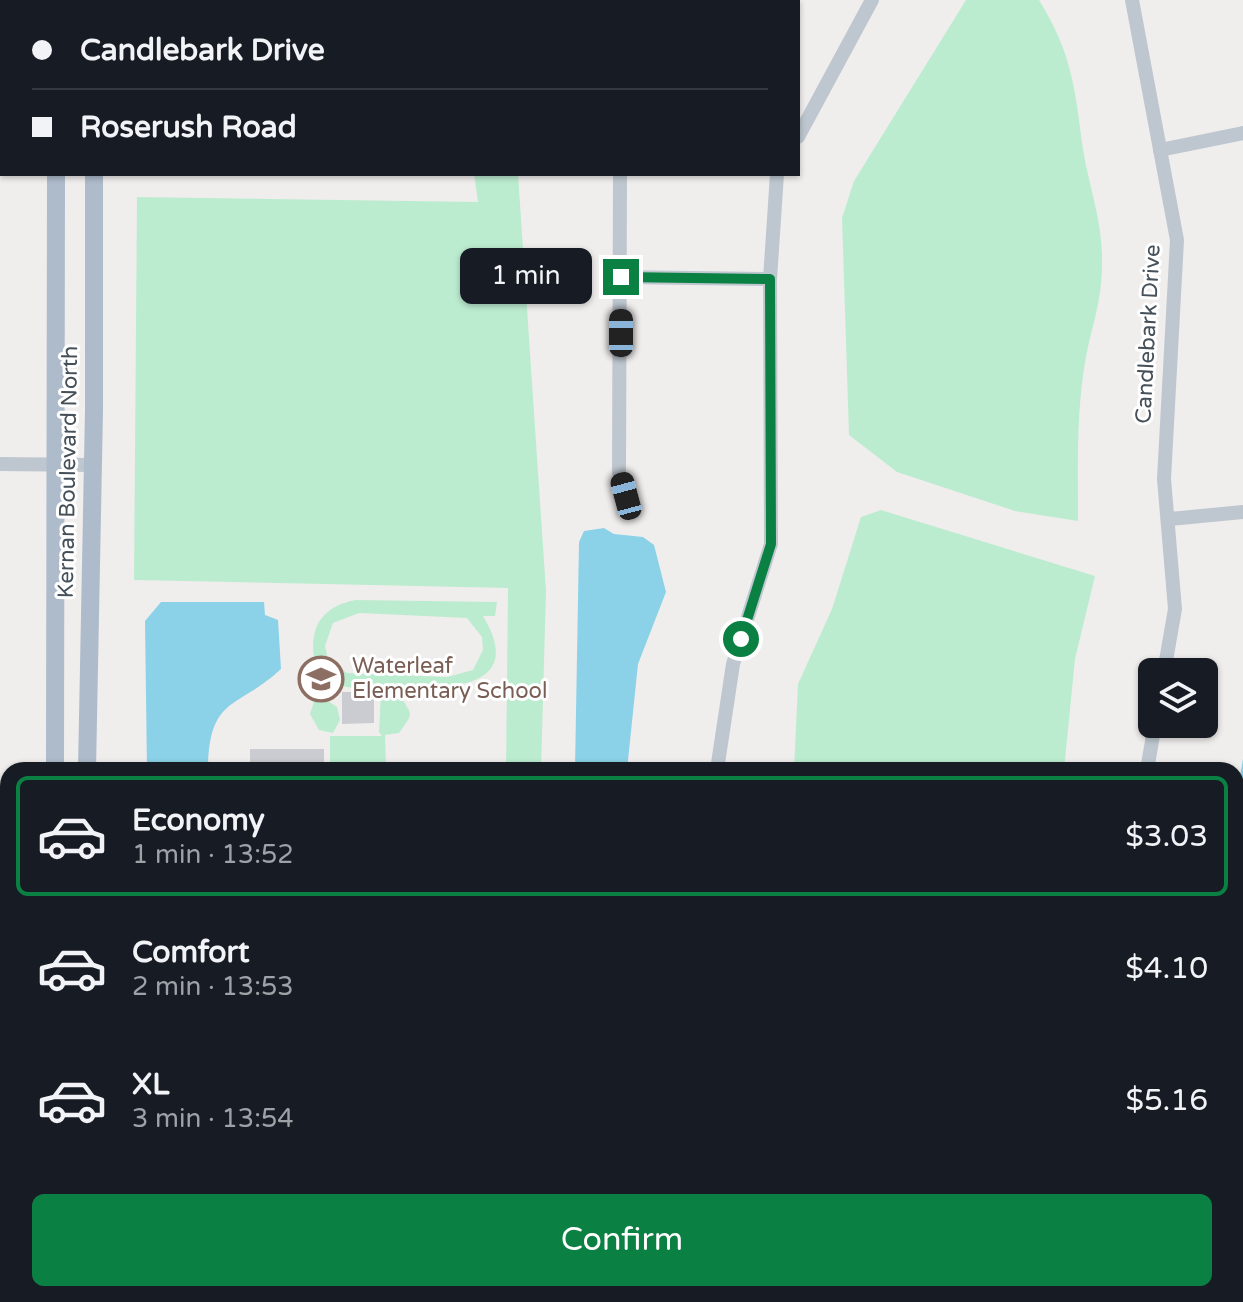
<!DOCTYPE html>
<html lang="en">
<head>
<meta charset="utf-8">
<style>
	body { margin:0; font-family:"Varela Round",sans-serif; background:#242831; color:#f1f3f6; height:100vh; display:flex; flex-direction:column; font-size:30px; white-space:nowrap }
	* { box-sizing:border-box; margin:0 }
	p { font-size:26px; color:#9ea1a6 }
	.icon { flex:none; width:44px; height:44px; fill:none; stroke:currentColor; stroke-width:2; stroke-linecap:round; stroke-linejoin:round }
	.map { position:relative; flex:1; overflow:hidden }
	.panel { position:absolute; left:0px; top:762px; width:1244px; height:540px; display:flex; flex-direction:column; background:#171b24; border-radius:24px 24px 0 0; box-shadow:0 2px 6px #0004 }
	.panel>* { flex:none }
	.banner { position:absolute; left:0px; top:0px; width:800px; height:176px; box-shadow:0 2px 6px #0004; display:grid; align-content:center; height:176px; padding:0 32px; background:#171b24 }
	.controls { position:absolute; left:1138px; top:658px; display:grid; gap:16px }
	.controls a { display:grid; place-items:center; width:80px; height:80px; border-radius:12px; background:#171b24; box-shadow:0 2px 6px #0004; font-size:40px }
	.end { position:absolute; width:36px; height:36px; margin:-18px; border:10px solid #0b8043; background:#fff; box-shadow:0 0 0 4px #fff }
	.from { border-radius:50% }
	.bubble { position:absolute; height:56px; border-radius:12px; background:#171b24; box-shadow:0 2px 6px #0004; font-size:26px; font-weight:600; line-height:56px; text-align:center }
	.car { position:absolute; width:24px; height:48px; margin:-24px -12px; border-radius:10px; box-shadow:0 0 6px 2px #0007; background:linear-gradient(#222 24%,#8ab4d8 0 40%,#222 0 76%,#8ab4d8 0 86%,#222 0) }
	.banner b { display:flex; align-items:center; gap:28px; height:76px; font-size:30px }
	.banner b+b { border-top:2px solid #363941 }
	.banner i { width:20px; height:20px; background:#f1f3f6 }
	ul { padding:14px 0 0; list-style:none }
	li { display:flex; align-items:center; gap:24px; height:120px; margin:0 16px 12px; padding:0 16px; border:4px solid transparent; border-radius:12px }
	li div { flex:1 }
	li b { display:block; font-size:30px }
	li em { font-style:normal; font-weight:600 }
	li.current { border-color:#0b8043 }
	li>.icon { width:72px; height:72px; stroke-width:1.5 }
	.primary-button { display:flex; gap:16px; margin-top:auto; padding:16px 32px }
	.primary-button a { flex:1; height:92px; border-radius:12px; background:#0b8043; color:#fff; font-size:32px; font-weight:600; line-height:92px; text-align:center }
	.map>svg:first-child { display:block }
	.green { fill:#bcecd0; fill-rule:evenodd }
	.water { fill:#8bd2e8 }
	.building { fill:#caccd2 }
	.lines { fill:none; stroke-linecap:round; stroke-linejoin:round }
	.minor { stroke:#bec7cf; stroke-width:14 }
	.major { stroke:#adbbcb; stroke-width:18 }
	.route { stroke:#0b8043; stroke-width:10 }
	.labels { text-anchor:middle; dominant-baseline:central; stroke-width:6; stroke-linejoin:round; paint-order:stroke }
	.street-label { font-size:22px; fill:#465059; stroke:#fff }
	.education-label { font-size:22px; fill:#785e54; stroke:#fff; text-anchor:start }
</style>
</head>
<body>
<div class="map">
<svg width="1243" height="1302" viewBox="0 0 1243 1302">
	<rect width="100%" height="100%" fill="#f0eded"/>
	<g class="green">
		<path d="M966 0H1039C1072 53 1075 89 1083 149 1089 187 1103 223 1102 262 1102 302 1093 321 1086 357 1076 411 1078 466 1078 521L1015 511 897 472 849 435 842 218 854 181Z"/>
		<path d="M474 174H518L546 591 541 770H506L508 588 134 580 137 197 478 202Z"/>
		<path d="M881 510 1095 576 1075 659 1064 770H794L798 684 832 609 861 517Z"/>
		<path d="M356 600 497 602 495 616H483C527 689 448 689 399 688 380 688 355 692 338 684 328 679 322 672 315 663 308 629 321 606 356 600ZM359 613 467 618 482 637 483 650 473 670 447 677 347 673 328 659 325 646 333 623Z"/>
		<path d="M381 692 399 693C411 716 416 710 399 733L385 735 386 765H330V736H382L379 732Z"/>
		<path d="M322 697 337 707 340 720 333 733 319 730 310 714 315 698Z"/>
		<path d="M396 1294H431L434 1302H399Z"/>
		<path d="M782 1294H1114L1113 1302H781Z"/>
	</g>
	<g class="water">
		<path d="M604 528 614 534 643 537 654 545 666 592 638 664 627 770H575L579 542 584 531Z"/>
		<path d="M161 602H264L265 615 278 620 281 669C237 710 209 695 208 770H147L145 621Z"/>
		<path d="M1243 759V953L1236 952V798Z"/>
		<path d="M465 1294H586L587 1302H467Z"/>
	</g>
	<g class="building">
		<path d="M342 692H374V723L342 724Z"/>
		<rect x="250" y="749" width="74" height="21"/>
	</g>
	<g class="lines">
		<g class="minor">
			<path d="M1132 0 1177 240 1164 479 1175 609 1164 672"/>
			<path d="M798 137 872 0"/>
			<path d="M1160 150 1243 133"/>
			<path d="M620 174 619 472 626 496"/>
			<path d="M621 277 770 279"/>
			<path d="M0 464 93 465"/>
			<path d="M1170 519 1243 512"/>
			<path d="M717 770 733 664 771 544 770 279 777 174"/>
			<path d="M1147 770 1155 724"/>
			<path d="M0 829H8"/>
			<path d="M0 1262H8"/>
			<path d="M0 1272H8"/>
			<path d="M684 1294V1302"/>
		</g>
		<g class="major">
			<path d="M57 2V0"/>
			<path d="M97 2V0"/>
			<path d="M55 770 56 174"/>
			<path d="M87 770 94 410V174"/>
			<path d="M61 1294V1302"/>
			<path d="M88 1294V1302"/>
		</g>
	</g>
	<g class="lines">
		<path class="route" d="M621 277 770 279 771 544 741 639"/>
	</g>
	<defs>
		<g id="school-ring" transform="scale(2.3)"><circle r="9.5" fill="#fff" stroke="#8d6e63" stroke-width="1.5"/><path d="M0-5L7-2L0 1L-7-2ZM-4 1L0 2.5L4 1V4Q0 6-4 4Z" fill="#8d6e63"/></g>
	</defs>
	<g fill-rule="evenodd">
		<use href="#school-ring" x="321" y="679"/>
	</g>
	<g class="labels">
		<g class="street-label">
			<text transform="translate(1148 334) rotate(-87)">Candlebark Drive</text>
			<text transform="translate(68 472) rotate(-89)">Kernan Boulevard North</text>
		</g>
		<g class="education-label">
			<text x="352" y="666">Waterleaf<tspan x="352" dy="25">Elementary School</tspan></text>
		</g>
	</g>
</svg>
<div class="controls">
<a><svg class="icon" aria-label="layers" viewBox="0 0 24 24"><path d="M12 4l9 5-9 5-9-5zM3 14l9 5 9-5"/></svg></a>
</div>
<i class="end from" style="left:741px;top:639px"></i>
<i class="end" style="left:621px;top:277px"></i>
<div class="bubble" style="left:460px;top:248px;width:132px">1 min</div>
<i class="car" style="left:621px;top:333px;rotate:0deg"></i>
<i class="car" style="left:626px;top:496px;rotate:345deg"></i>
<div class="banner">
<b><i class="from"></i>Candlebark Drive</b>
<b><i></i>Roserush Road</b>
</div>
<section class="panel">
<ul>
<li class="current"><svg class="icon" aria-label="car" viewBox="0 0 24 24"><path d="M5 17H2v-5l4-1 3-4h7l3 4 3 1v5h-3M9 17h6M6 11h13"/><circle cx="7" cy="17" r="2"/><circle cx="17" cy="17" r="2"/></svg><div><b>Economy</b><p>1 min · 13:52</p></div><em>$3.03</em></li>
<li><svg class="icon" aria-label="car" viewBox="0 0 24 24"><path d="M5 17H2v-5l4-1 3-4h7l3 4 3 1v5h-3M9 17h6M6 11h13"/><circle cx="7" cy="17" r="2"/><circle cx="17" cy="17" r="2"/></svg><div><b>Comfort</b><p>2 min · 13:53</p></div><em>$4.10</em></li>
<li><svg class="icon" aria-label="car" viewBox="0 0 24 24"><path d="M5 17H2v-5l4-1 3-4h7l3 4 3 1v5h-3M9 17h6M6 11h13"/><circle cx="7" cy="17" r="2"/><circle cx="17" cy="17" r="2"/></svg><div><b>XL</b><p>3 min · 13:54</p></div><em>$5.16</em></li>
</ul>
<div class="primary-button"><a>Confirm</a></div>
</section>
</div>
</body>
</html>
